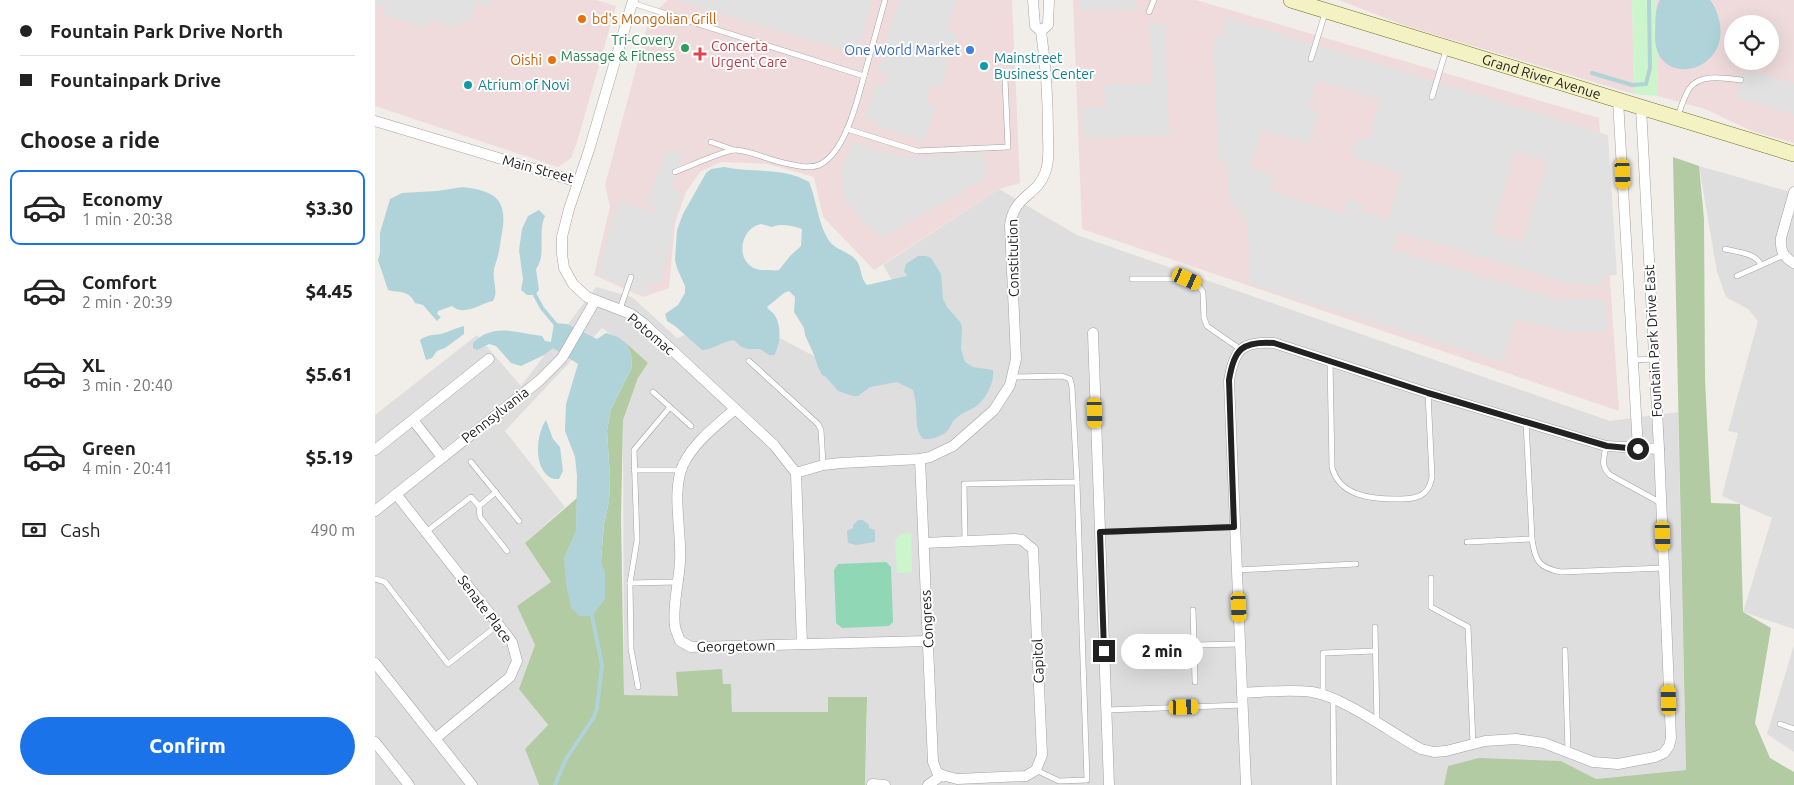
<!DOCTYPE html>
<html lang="en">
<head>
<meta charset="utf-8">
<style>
	body { margin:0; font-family:Ubuntu,sans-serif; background:#f6f6f6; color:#222; height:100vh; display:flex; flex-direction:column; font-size:19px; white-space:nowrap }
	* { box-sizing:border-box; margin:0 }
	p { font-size:16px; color:#767676 }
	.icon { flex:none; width:28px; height:28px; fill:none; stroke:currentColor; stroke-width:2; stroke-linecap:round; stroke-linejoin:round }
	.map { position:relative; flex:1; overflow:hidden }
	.drawer { display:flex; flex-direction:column; background:#fff; width:375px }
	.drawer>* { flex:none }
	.top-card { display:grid; align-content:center; height:110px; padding:0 20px; background:#fff }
	.fabs { position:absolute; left:1349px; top:15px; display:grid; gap:10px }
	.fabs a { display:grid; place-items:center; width:55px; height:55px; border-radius:50%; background:#fff; box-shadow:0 5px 20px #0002; font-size:25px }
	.end { position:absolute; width:22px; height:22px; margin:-11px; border:6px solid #212121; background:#fff; box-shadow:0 0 0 2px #fff }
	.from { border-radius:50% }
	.bubble { position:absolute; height:35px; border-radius:18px; background:#fff; box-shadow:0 5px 20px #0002; font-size:16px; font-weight:800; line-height:35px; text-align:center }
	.car { position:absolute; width:15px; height:30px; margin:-15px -8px; border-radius:6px; box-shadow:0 0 4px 1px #0007; background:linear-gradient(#f5c518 24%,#345 0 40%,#f5c518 0 76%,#345 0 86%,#f5c518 0) }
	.top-card b { display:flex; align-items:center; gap:18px; height:48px; font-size:19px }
	.top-card b+b { border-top:1px solid #e0e0e0 }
	.top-card i { width:12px; height:12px; background:#222 }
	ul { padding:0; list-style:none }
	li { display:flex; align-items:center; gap:15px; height:75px; margin:0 10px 8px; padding:0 10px; border:2px solid transparent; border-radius:10px }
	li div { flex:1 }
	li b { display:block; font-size:19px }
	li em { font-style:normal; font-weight:800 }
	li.current { border-color:#1a73e8 }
	li>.icon { width:45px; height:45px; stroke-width:1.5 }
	h2 { padding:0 20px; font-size:22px; line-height:60px }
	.pay { display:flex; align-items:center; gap:12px; height:55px; padding:0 20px; font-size:19px }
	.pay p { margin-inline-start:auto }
	.primary-button { display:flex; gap:10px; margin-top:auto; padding:10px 20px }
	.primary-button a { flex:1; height:58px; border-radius:30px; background:#1a73e8; color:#fff; font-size:20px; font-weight:800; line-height:58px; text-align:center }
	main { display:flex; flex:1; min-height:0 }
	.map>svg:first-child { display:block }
	.residential { fill:#dfdedf }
	.commercial { fill:#efdbdb; fill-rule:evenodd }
	.forest { fill:#b2cba2 }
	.park { fill:#ccf5cc }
	.pitch { fill:#90d7b6 }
	.parking { fill:#e1e1e1; fill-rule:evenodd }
	.water { fill:#afd3d9; fill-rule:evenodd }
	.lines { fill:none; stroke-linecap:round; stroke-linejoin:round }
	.stream { stroke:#afd3d9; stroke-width:4 }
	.lane-casing { stroke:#a2a2a2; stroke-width:6 }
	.street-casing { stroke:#a2a2a2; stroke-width:11 }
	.secondary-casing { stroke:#6d6f11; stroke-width:16 }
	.lane { stroke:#fff; stroke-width:5 }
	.street { stroke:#fff; stroke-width:10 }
	.secondary { stroke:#f4f2c4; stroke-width:15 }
	.route { stroke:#212121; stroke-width:6 }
	.food-dot { fill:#e8710a; stroke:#fff; stroke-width:2 }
	.leisure-dot { fill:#2e9e5b; stroke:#fff; stroke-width:2 }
	.shop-dot { fill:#3f7fe0; stroke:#fff; stroke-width:2 }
	.health-dot { fill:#e0444e; stroke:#fff; stroke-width:2 }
	.culture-dot { fill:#0f9aa8; stroke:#fff; stroke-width:2 }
	.labels { text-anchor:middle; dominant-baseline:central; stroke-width:4; stroke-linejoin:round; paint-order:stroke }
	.food-label { font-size:14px; fill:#c56008; stroke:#fff; text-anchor:start }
	.leisure-label { font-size:14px; fill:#27864d; stroke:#fff; text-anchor:end }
	.health-label { font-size:14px; fill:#be3a42; stroke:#fff; text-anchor:start }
	.shop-label { font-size:14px; fill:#366cbe; stroke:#fff; text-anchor:end }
	.culture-label { font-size:14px; fill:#0d838f; stroke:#fff; text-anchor:start }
	.street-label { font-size:14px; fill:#212121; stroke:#fff }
</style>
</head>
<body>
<main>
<section class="drawer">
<div class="top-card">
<b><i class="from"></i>Fountain Park Drive North</b>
<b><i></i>Fountainpark Drive</b>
</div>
<h2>Choose a ride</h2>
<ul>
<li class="current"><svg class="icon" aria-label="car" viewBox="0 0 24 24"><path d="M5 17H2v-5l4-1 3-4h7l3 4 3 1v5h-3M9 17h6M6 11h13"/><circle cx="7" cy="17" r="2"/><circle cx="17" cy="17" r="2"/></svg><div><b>Economy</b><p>1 min · 20:38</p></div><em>$3.30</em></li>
<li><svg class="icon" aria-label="car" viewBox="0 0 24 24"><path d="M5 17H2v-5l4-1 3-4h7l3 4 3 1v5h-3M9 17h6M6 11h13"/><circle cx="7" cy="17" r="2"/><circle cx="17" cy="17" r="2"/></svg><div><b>Comfort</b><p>2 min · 20:39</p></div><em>$4.45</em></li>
<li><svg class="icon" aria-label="car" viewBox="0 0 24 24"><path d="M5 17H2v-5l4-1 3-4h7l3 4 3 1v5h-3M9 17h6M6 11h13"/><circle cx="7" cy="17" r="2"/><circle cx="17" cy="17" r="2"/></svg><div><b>XL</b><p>3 min · 20:40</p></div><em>$5.61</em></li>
<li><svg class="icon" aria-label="car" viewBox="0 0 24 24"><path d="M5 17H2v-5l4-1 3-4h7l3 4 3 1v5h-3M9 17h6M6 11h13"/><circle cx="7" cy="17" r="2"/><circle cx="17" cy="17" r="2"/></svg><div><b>Green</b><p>4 min · 20:41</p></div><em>$5.19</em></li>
</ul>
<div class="pay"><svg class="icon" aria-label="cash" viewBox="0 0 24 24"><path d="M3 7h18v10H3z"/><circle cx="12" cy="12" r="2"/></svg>Cash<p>490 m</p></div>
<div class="primary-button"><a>Confirm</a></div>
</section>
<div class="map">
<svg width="1419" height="785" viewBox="0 0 1419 785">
	<rect width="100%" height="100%" fill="#f1eee9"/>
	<g class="residential">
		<path d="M1324 166 1419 193V629L1368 612 1397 518 1347 496 1363 433 1353 431 1383 321 1373 309 1351 297 1342 272Z"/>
		<path d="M624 189 702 235 1235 421 1303 412 1311 770 1221 779 1186 761 1073 766 1069 785H490L492 715 453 712H357V699L249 695 248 420 263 378 273 363 227 328 130 431 190 507 150 543 176 582 142 606 160 645 145 689 173 726 150 749 164 785H0V415L102 335 146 386 221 287 257 297 302 338 363 316 458 366 563 359 508 265Z"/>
		<path d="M1419 645V752L1392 734Z"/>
	</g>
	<g class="commercial">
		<path d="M0 0H221L241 6 202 142 196 158 183 167 0 106Z"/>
		<path d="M293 0H637L645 183 624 189 499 270 448 217 439 177 393 164 346 162 325 172 311 192 300 223 294 288 268 297 219 275 235 207 230 185 275 16Z"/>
		<path d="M698 0H821L1224 118 1244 411 707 229Z"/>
		<path d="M964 0H1257L1259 94 1031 26Z"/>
		<path d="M1281 0H1419V143L1377 131 1330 109 1283 96ZM1358 24H1395V61H1358Z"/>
	</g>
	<g class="forest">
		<path d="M1298 157 1324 166 1329 219 1330 379 1336 503 1365 504 1368 612 1396 628 1380 723 1395 758 1419 772V785H1069L1073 766 1104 758 1186 761 1221 779 1311 770Z"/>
		<path d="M252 344 273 363 263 378 248 420 246 518 249 695 303 696 301 672 347 669 348 684H356L357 712H453V697H492L490 785H164L150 749 173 725 144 689 160 645 142 606 176 582 150 543 202 498 201 531 189 559 226 560 229 524 234 501 235 478 232 431 236 409 257 367 256 355Z"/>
	</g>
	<g class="park">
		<path d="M1257 0H1281L1283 96 1259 94Z"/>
		<path d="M536 533 537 572 522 573 520 541 526 534Z"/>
	</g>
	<path class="pitch" d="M511 562 516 567 518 622 514 626 467 628 461 623 459 570 463 564Z"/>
	<g class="parking">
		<path d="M0 0H117L116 6 103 3 96 18 89 23 79 26 55 20 52 28 8 14 10 7 0 4Z"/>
		<path d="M300 0H498L482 54Z"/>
		<path d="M523 0H582L572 30 583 33 566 87 556 84 551 102 561 105 550 141 500 126 501 122 490 119 500 83 509 86 513 74 503 71Z"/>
		<path d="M705 0H761L762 9 705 11Z"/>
		<path d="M851 17 1233 135 1242 275 1227 276 1229 285H1199L1023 232 1018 250 1187 300 1230 299 1232 332H1189L1141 319 1127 362 874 284 873 222 854 201 853 165 843 158 838 37 847 38ZM942 81 1005 100 993 141 982 138 976 156 1026 173 1013 219 988 212 990 205 972 199 969 214 896 191 900 177 875 168 887 130 934 144 944 112 933 109ZM1140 152 1172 161 1147 243 1117 233Z"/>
		<path d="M775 24H790L794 135 708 138 707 108 730 107 729 84 777 83Z"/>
		<path d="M1370 69 1419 83V115L1361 97Z"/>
		<path d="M478 142 527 157 610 153 611 178 507 238 480 213 468 199 467 167Z"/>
		<path d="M292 149 308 154 297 188 308 194 299 218 294 253 285 284 276 282 273 293 261 292 222 274 243 200 277 212H280V207L272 204Z"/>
	</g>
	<g class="water">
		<path d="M1285 0H1335C1341 8 1343 14 1345 24 1353 75 1278 89 1280 34 1281 22 1279 10 1285 0Z"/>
		<path d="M349 167C377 173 409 167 434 182 442 201 443 225 455 242 462 251 477 252 483 263 487 270 485 278 492 285L532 276 529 271 531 264 543 256H551L556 258 566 274 568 299 572 307 585 322 587 327 586 349 590 362 598 367 618 370C620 382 610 401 600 407 593 411 585 414 579 420 576 423 576 427 573 430 568 436 556 440 548 439 540 430 542 418 541 407 541 401 539 396 538 390L522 382 495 387 483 396H478L463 391 451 377 447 375 443 367 439 355 430 335 429 328 419 312 420 297 414 291 409 293 392 307C394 310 396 311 398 313 407 323 406 345 399 355H394L385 349H372L365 346 359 340C347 341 338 350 327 350L300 326 292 321 290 314 303 305 310 293V286L302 268 300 260 302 230 308 214 331 173 336 169ZM386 224 397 227C406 223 418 226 427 229L426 246 415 256 404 270C400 271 397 270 393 270 359 273 361 229 386 224Z"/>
		<path d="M88 187C120 191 133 199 127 233 125 242 125 251 122 259 121 263 119 267 119 270 117 281 124 291 118 301 106 303 89 317 77 306L63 311 62 314 66 317 62 321 48 305 40 303C34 290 25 293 13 290L3 260 5 253V233L15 199 27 193 62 191Z"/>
		<path d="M164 210 170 216C162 233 172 255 161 269L164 290 160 295H152L146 290 148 279 144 250 147 229 153 216Z"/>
		<path d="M179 323 192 324 222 339 231 333 243 337 252 344 256 355 257 367 236 409 232 431 235 478 234 501 229 524 226 560 230 573V599L217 616H205L196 608 191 584 189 559 201 530 202 476 200 457 190 431 191 404 203 364 178 348 169 355 146 366 136 363 121 346 114 344 102 350 98 348V343C118 322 142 333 167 336L170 341 176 342Z"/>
		<path d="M89 326V334L70 348 62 351 57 358 51 360 45 340C55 333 59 336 69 333 76 331 81 328 89 326Z"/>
		<path d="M171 420 178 439 185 447 188 471 184 479C181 479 178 479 176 478 158 468 161 434 171 420Z"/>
		<path d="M483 520H488L494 525V528L500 530V542L481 545 473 543 472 531 478 528V525Z"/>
	</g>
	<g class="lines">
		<g class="stream">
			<path d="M1217 73 1257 85 1271 84 1275 68 1274 0"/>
			<path d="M160 295 167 308 182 326"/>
			<path d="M180 785 191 759 219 717 222 708 227 665 216 611"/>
		</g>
		<g class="lane-casing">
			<g id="lane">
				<path d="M257 3 489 76 510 0"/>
				<path d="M774 12 779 0"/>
				<path d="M936 59 950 13"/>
				<path d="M1057 97 1071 50"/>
				<path d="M1303 116C1306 107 1309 97 1314 89 1324 73 1350 78 1366 80"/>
				<path d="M472 129 542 151 633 147 630 79"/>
				<path d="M336 142 359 150"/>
				<path d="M300 172C310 168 352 149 361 150 377 151 393 160 409 163 420 165 435 170 446 164 471 150 482 101 489 76"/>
				<path d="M1350 249C1362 252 1381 253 1386 265"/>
				<path d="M1362 276 1409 255"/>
				<path d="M757 279H813L822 284 828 292 829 318 832 326 865 349"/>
				<path d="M245 309 256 277"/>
				<path d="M1258 360 1279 359"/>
				<path d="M374 361 443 424 446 430 448 465"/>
				<path d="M955 361 957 467C964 496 996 499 1021 499 1031 499 1045 499 1051 491 1055 487 1056 482 1057 477L1053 393"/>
				<path d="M638 377 687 376 695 379 697 387 702 482"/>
				<path d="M278 392 295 407 259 450 262 540 255 583 302 582"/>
				<path d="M295 407 316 426"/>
				<path d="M1151 422 1157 539C1160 561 1164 568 1186 572L1289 568"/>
				<path d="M1231 446C1229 459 1225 465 1235 475L1286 503"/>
				<path d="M96 462 144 521"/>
				<path d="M259 470H306"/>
				<path d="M104 506 121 492"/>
				<path d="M51 532 96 497 104 506 105 517 132 551"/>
				<path d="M725 532 859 527"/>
				<path d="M590 541 589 484 702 482 712 780 684 781 661 770"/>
				<path d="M1092 542 1157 539"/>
				<path d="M862 570 981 564"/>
				<path d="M1056 578V607L1093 627 1098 744"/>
				<path d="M0 579 10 582 73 664 123 625"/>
				<path d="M255 583 256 649 263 687"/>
				<path d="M818 610 819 645"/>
				<path d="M1000 627 1002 723"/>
				<path d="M1190 650 1193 752"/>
				<path d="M820 682 819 645 865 644"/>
				<path d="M948 695V653L1000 651"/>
				<path d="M958 699 959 785"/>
				<path d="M732 710 868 705"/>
				<path d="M1405 724 1419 729"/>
			</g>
		</g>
		<g class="street-casing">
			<g id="street">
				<path d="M258 0 214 150 194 209 187 237V254L189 268 198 284 212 297 256 314 268 323 399 445 421 473 448 465 466 463 545 459 555 457 578 446 619 410 635 385 641 359 635 225C639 195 662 196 670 173 675 161 673 147 673 135 673 100 671 66 666 31L660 26 658 0"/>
				<path d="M666 31 673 25 674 0"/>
				<path d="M1243 100 1263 449"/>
				<path d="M0 121 203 182"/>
				<path d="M1419 192 1406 238C1405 250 1408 257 1419 263"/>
				<path d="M718 333 734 785"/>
				<path d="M360 409C341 426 319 442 308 465 296 492 307 532 305 561 304 583 297 605 300 627 301 631 303 636 305 641L316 647 553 641"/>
				<path d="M38 420 67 457"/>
				<path d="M0 450 114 359"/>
				<path d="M545 459 558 762 562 772 567 775"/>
				<path d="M421 473 427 644"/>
				<path d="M21 494 137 642 142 661 135 677 61 738"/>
				<path d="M0 511 164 381 187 358 220 301"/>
				<path d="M549 543 640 539 647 540 658 549 667 755 661 770 651 776 582 779 567 775 553 785"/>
				<path d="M0 663 97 785"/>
				<path d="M867 693C890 692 914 689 937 692 969 697 1016 733 1046 749L1059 752 1071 751 1110 741 1141 739 1169 743 1218 762 1243 764 1280 757 1289 753 1294 746 1296 738 1284 449 1266 107"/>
				<path d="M0 742 34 785"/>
				<path d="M497 784 510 785"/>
				<path d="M871 785 854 381C859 349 867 341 899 343L1053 393 1231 446 1284 449"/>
			</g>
		</g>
		<g class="secondary-casing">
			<g id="secondary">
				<path id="s1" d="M916 0 1419 154"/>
			</g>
		</g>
		<use href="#lane" class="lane"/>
		<use href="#street" class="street"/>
		<use href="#secondary" class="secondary"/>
	</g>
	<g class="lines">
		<path class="route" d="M729 651 725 532 859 527 854 380C859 349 867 341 899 343L1053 393 1232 446 1263 449"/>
	</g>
	<g class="food-dot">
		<circle cx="207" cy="19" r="5"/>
		<circle cx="177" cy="60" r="5"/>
	</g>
	<circle class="leisure-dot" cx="310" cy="48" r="5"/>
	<circle class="shop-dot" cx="595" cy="50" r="5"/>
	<path class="health-dot" d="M322.5 46.5h5v5h5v5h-5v5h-5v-5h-5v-5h5z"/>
	<g class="culture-dot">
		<circle cx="609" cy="66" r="5"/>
		<circle cx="93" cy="85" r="5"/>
	</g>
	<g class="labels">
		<g class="food-label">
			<text x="217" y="19">bd's Mongolian Grill</text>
			<text x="167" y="60" text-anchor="end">Oishi</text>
		</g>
		<g class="leisure-label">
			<text x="300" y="40">Tri-Covery<tspan x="300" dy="16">Massage &amp; Fitness</tspan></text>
		</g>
		<g class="health-label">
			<text x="336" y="46">Concerta<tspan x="336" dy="16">Urgent Care</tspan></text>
		</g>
		<g class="shop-label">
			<text x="585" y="50">One World Market</text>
		</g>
		<g class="culture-label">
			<text x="619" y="58">Mainstreet<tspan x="619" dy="16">Business Center</tspan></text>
			<text x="103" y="85">Atrium of Novi</text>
		</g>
		<g class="street-label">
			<text stroke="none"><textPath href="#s1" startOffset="262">Grand River Avenue</textPath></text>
			<text transform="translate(163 169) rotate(15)">Main Street</text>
			<text transform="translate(638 258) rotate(-91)">Constitution</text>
			<text transform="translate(276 334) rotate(40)">Potomac</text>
			<text transform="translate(1278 341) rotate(-93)">Fountain Park Drive East</text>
			<text transform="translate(120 415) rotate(-38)">Pennsylvania</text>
			<text transform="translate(110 609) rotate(53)">Senate Place</text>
			<text transform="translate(552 619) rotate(-93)">Congress</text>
			<text transform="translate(361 646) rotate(-1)">Georgetown</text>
			<text transform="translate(663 661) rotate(-92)">Capitol</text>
		</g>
	</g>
</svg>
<div class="fabs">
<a><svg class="icon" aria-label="locate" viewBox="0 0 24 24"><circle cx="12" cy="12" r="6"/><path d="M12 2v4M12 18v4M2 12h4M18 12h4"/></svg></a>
</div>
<i class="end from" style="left:1263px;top:449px"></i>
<i class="end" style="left:729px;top:651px"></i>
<div class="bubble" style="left:746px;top:634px;width:82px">2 min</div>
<i class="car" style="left:1248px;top:174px;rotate:177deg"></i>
<i class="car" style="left:812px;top:279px;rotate:114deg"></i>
<i class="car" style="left:720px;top:413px;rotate:178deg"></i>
<i class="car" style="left:1288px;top:536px;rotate:178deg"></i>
<i class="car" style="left:864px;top:607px;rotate:177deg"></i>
<i class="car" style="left:1294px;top:700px;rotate:358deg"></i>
<i class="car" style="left:809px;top:707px;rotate:88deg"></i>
</div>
</main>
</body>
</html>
